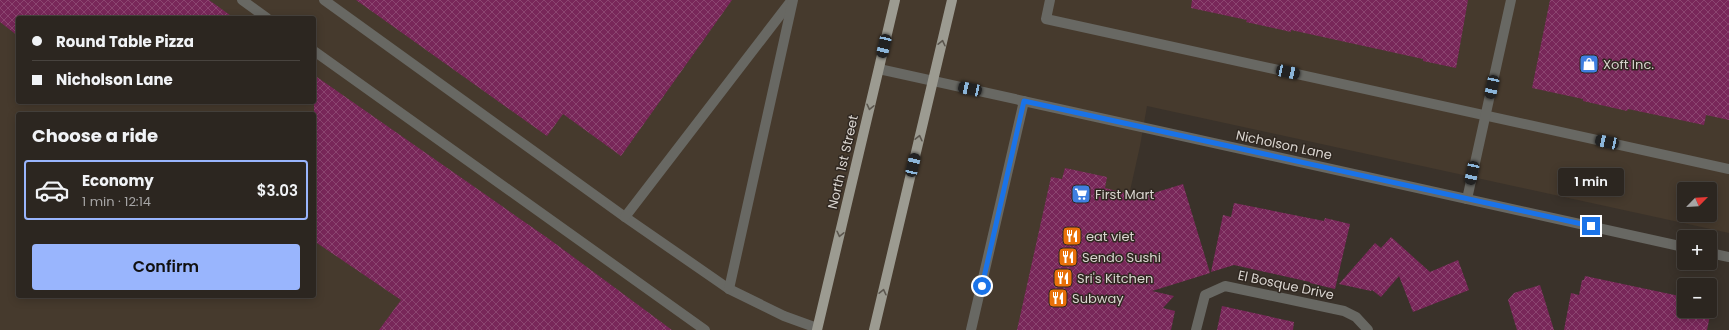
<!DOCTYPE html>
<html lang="en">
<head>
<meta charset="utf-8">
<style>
	body { margin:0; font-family:Poppins,sans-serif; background:#342e29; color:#f1f3f6; height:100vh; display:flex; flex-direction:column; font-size:15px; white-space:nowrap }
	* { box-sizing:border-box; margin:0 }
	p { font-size:13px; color:#a6a5a5 }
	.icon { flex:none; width:22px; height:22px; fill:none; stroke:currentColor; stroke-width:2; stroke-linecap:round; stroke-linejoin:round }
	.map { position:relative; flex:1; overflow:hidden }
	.details { position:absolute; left:16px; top:112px; width:300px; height:186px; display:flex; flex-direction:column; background:#2c2620; border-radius:4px; box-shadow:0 2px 10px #0003,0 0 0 1px #48433e }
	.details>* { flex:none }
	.hud { position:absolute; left:16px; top:16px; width:300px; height:88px; border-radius:4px; box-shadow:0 2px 10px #0003,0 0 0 1px #48433e; display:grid; align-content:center; height:88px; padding:0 16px; background:#2c2620 }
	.needle { width:26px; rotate:66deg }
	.fabs { position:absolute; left:1677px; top:182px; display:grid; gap:8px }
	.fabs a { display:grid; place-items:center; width:40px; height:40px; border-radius:4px; background:#2c2620; box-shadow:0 2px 10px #0003,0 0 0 1px #48433e; font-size:20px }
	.end { position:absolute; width:18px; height:18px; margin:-9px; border:5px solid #1a73e8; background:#fff; box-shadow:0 0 0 2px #fff }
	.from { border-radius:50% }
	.bubble { position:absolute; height:28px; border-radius:4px; background:#2c2620; box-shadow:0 2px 10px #0003,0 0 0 1px #48433e; font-size:13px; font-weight:600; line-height:28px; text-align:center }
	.car { position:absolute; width:12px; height:24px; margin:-12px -6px; border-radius:5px; box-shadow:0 0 3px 1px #0007; background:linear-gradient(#222 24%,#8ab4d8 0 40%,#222 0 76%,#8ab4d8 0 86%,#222 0) }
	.hud b { display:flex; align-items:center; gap:14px; height:38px; font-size:15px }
	.hud b+b { border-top:1px solid #48433e }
	.hud i { width:10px; height:10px; background:#f1f3f6 }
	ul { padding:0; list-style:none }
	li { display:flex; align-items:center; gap:12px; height:60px; margin:0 8px 6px; padding:0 8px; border:2px solid transparent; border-radius:4px }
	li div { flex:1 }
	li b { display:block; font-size:15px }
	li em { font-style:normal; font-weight:600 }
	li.selected { border-color:#99b5fd }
	li>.icon { width:36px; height:36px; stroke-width:1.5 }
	h2 { padding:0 16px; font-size:18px; line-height:48px }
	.action { display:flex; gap:8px; margin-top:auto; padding:8px 16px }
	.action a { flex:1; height:46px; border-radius:4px; background:#99b5fd; color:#111; font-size:16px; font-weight:600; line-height:46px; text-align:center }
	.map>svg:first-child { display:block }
	.built { fill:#463a2d; fill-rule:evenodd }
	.building { fill:url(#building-cross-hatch) }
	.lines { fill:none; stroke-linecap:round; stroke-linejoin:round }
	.lane { stroke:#686863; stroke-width:10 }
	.street { stroke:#686863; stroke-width:10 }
	.primary { stroke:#9c9b91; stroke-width:10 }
	.oneway { stroke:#5b564e }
	.route { stroke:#1a73e8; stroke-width:5 }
	.labels { text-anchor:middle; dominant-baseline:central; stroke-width:3; stroke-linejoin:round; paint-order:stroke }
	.poi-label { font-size:13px; fill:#dad5d0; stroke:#302821; text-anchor:start }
	.street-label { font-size:13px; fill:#dad5d0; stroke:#302821 }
</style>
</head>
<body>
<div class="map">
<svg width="1729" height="330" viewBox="0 0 1729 330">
	<defs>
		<pattern id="building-cross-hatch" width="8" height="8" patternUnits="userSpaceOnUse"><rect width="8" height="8" fill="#782759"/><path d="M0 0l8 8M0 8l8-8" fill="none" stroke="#8b4570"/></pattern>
	</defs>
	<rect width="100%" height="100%" fill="#3a322a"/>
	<path class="built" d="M0 0H1729V233L1147 106 1140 146 1099 330H0ZM18 18H314V102H18ZM18 114H314V296H18ZM1684 189H1710V215H1684Z"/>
	<g class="building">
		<path d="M0 0H209L234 18H18V36L0 22Z"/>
		<path d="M356 0H732L621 156 563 114 547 136Z"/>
		<path d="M1192 0H1468L1456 68 1423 61V59L1291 30V32L1246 22 1247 20 1191 8Z"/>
		<path d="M1550 0H1729V120L1706 115 1704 125 1628 109 1627 111 1583 101V99L1532 88Z"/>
		<path d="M314 75 549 239 672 330H379L401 300 314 241Z"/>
		<path d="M1065 168 1107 177 1105 188 1141 197 1183 184 1210 273 1152 291 1174 296 1163 308 1175 311 1171 330H1017L1051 177 1062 179Z"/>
		<path d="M1234 203 1324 221 1325 218 1350 224 1335 289 1310 283V282L1234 265 1211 272 1223 215 1231 217Z"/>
		<path d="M1391 237 1430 272 1458 260 1469 290 1413 312 1399 276 1381 297 1372 290 1371 291 1339 284 1375 243 1381 248Z"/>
		<path d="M1585 276 1684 297V311H1710V301H1713L1707 330H1564L1571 293 1579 295 1582 280H1584Z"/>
		<path d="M1540 285 1554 330H1517L1508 300 1514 293Z"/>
		<path d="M1222 306 1294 322 1293 330H1217Z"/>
	</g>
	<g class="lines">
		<g class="lane">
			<path d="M242 0 267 18"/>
			<path d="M324 0 625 217 729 289 784 316 817 328"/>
			<path d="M1050 0 1046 19 1729 169"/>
			<path d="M314 51 705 330"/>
			<path d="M1467 199 1511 0"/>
			<path d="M625 217 791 1"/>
			<path d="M729 289 793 0"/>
			<path d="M971 330 1024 101"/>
			<path d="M1196 330 1205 295 1225 286 1344 311 1356 317 1368 330"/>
		</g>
		<g class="street">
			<path d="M879 69 1684 247"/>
			<path d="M1710 253 1729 257"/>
		</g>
		<g class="primary">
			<path d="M817 330 895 0"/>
			<path d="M874 330 952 0"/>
		</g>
	</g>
	<defs><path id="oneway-chevron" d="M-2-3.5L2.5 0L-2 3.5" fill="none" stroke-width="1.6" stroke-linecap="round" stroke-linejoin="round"/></defs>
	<g class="oneway">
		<use href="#oneway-chevron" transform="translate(942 43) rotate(-77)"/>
		<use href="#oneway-chevron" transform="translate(870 107) rotate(103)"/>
		<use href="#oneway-chevron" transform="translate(919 138) rotate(-77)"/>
		<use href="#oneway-chevron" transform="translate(840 234) rotate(103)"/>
		<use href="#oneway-chevron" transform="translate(883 292) rotate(-77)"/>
	</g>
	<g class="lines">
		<path class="route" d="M982 286 1024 101 1591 226"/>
	</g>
	<defs>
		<g id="shop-square" transform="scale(1)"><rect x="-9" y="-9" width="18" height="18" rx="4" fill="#3f7fe0" stroke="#302821"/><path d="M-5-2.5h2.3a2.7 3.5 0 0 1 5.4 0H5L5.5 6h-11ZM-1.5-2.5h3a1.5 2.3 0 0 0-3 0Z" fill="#fff"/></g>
		<g id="supermarket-square" transform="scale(1)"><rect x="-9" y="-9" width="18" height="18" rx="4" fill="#3f7fe0" stroke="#302821"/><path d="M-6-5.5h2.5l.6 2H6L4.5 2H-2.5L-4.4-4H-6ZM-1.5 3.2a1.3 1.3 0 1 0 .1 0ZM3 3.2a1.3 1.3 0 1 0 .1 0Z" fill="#fff"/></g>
		<g id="restaurant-square" transform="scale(1)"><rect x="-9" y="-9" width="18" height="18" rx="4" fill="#e8710a" stroke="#302821"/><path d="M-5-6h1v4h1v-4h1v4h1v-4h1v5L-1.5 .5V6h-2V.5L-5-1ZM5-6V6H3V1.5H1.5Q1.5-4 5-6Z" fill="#fff"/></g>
	</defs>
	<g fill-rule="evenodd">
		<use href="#shop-square" x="1589" y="64"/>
		<use href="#supermarket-square" x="1081" y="194"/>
		<use href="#restaurant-square" x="1072" y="236"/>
		<use href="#restaurant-square" x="1068" y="257"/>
		<use href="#restaurant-square" x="1063" y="278"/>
		<use href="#restaurant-square" x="1058" y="298"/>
	</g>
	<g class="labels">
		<g class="poi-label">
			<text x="1603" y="64">Xoft Inc.</text>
			<text x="1095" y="194">First Mart</text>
			<text x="1086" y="236">eat viet</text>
			<text x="1082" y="257">Sendo Sushi</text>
			<text x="1077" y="278">Sri's Kitchen</text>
			<text x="1072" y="298">Subway</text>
		</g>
		<g class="street-label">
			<text transform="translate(1284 145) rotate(12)">Nicholson Lane</text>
			<text transform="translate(843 162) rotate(-77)">North 1st Street</text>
			<text transform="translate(1286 285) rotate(12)">El Bosque Drive</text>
		</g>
	</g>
</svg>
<div class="fabs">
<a><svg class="needle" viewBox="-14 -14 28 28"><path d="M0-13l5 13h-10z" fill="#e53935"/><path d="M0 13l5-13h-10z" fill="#a6a5a5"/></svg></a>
<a>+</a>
<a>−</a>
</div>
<i class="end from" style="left:982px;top:286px"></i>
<i class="end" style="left:1591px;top:226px"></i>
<div class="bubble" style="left:1558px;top:168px;width:66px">1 min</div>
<i class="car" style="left:884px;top:46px;rotate:193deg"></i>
<i class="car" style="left:1288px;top:72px;rotate:102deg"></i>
<i class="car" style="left:1492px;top:87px;rotate:192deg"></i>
<i class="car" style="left:970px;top:89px;rotate:282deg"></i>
<i class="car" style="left:1607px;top:142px;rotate:282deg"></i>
<i class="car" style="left:913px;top:165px;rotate:13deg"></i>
<i class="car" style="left:1472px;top:173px;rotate:192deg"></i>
<div class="hud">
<b><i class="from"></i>Round Table Pizza</b>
<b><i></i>Nicholson Lane</b>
</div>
<section class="details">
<h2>Choose a ride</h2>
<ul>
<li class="selected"><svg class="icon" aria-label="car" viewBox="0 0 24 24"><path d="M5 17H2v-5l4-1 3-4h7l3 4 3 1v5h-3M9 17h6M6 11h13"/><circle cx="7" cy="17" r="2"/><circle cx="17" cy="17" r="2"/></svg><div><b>Economy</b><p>1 min · 12:14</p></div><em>$3.03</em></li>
</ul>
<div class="action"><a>Confirm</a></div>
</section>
</div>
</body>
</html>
